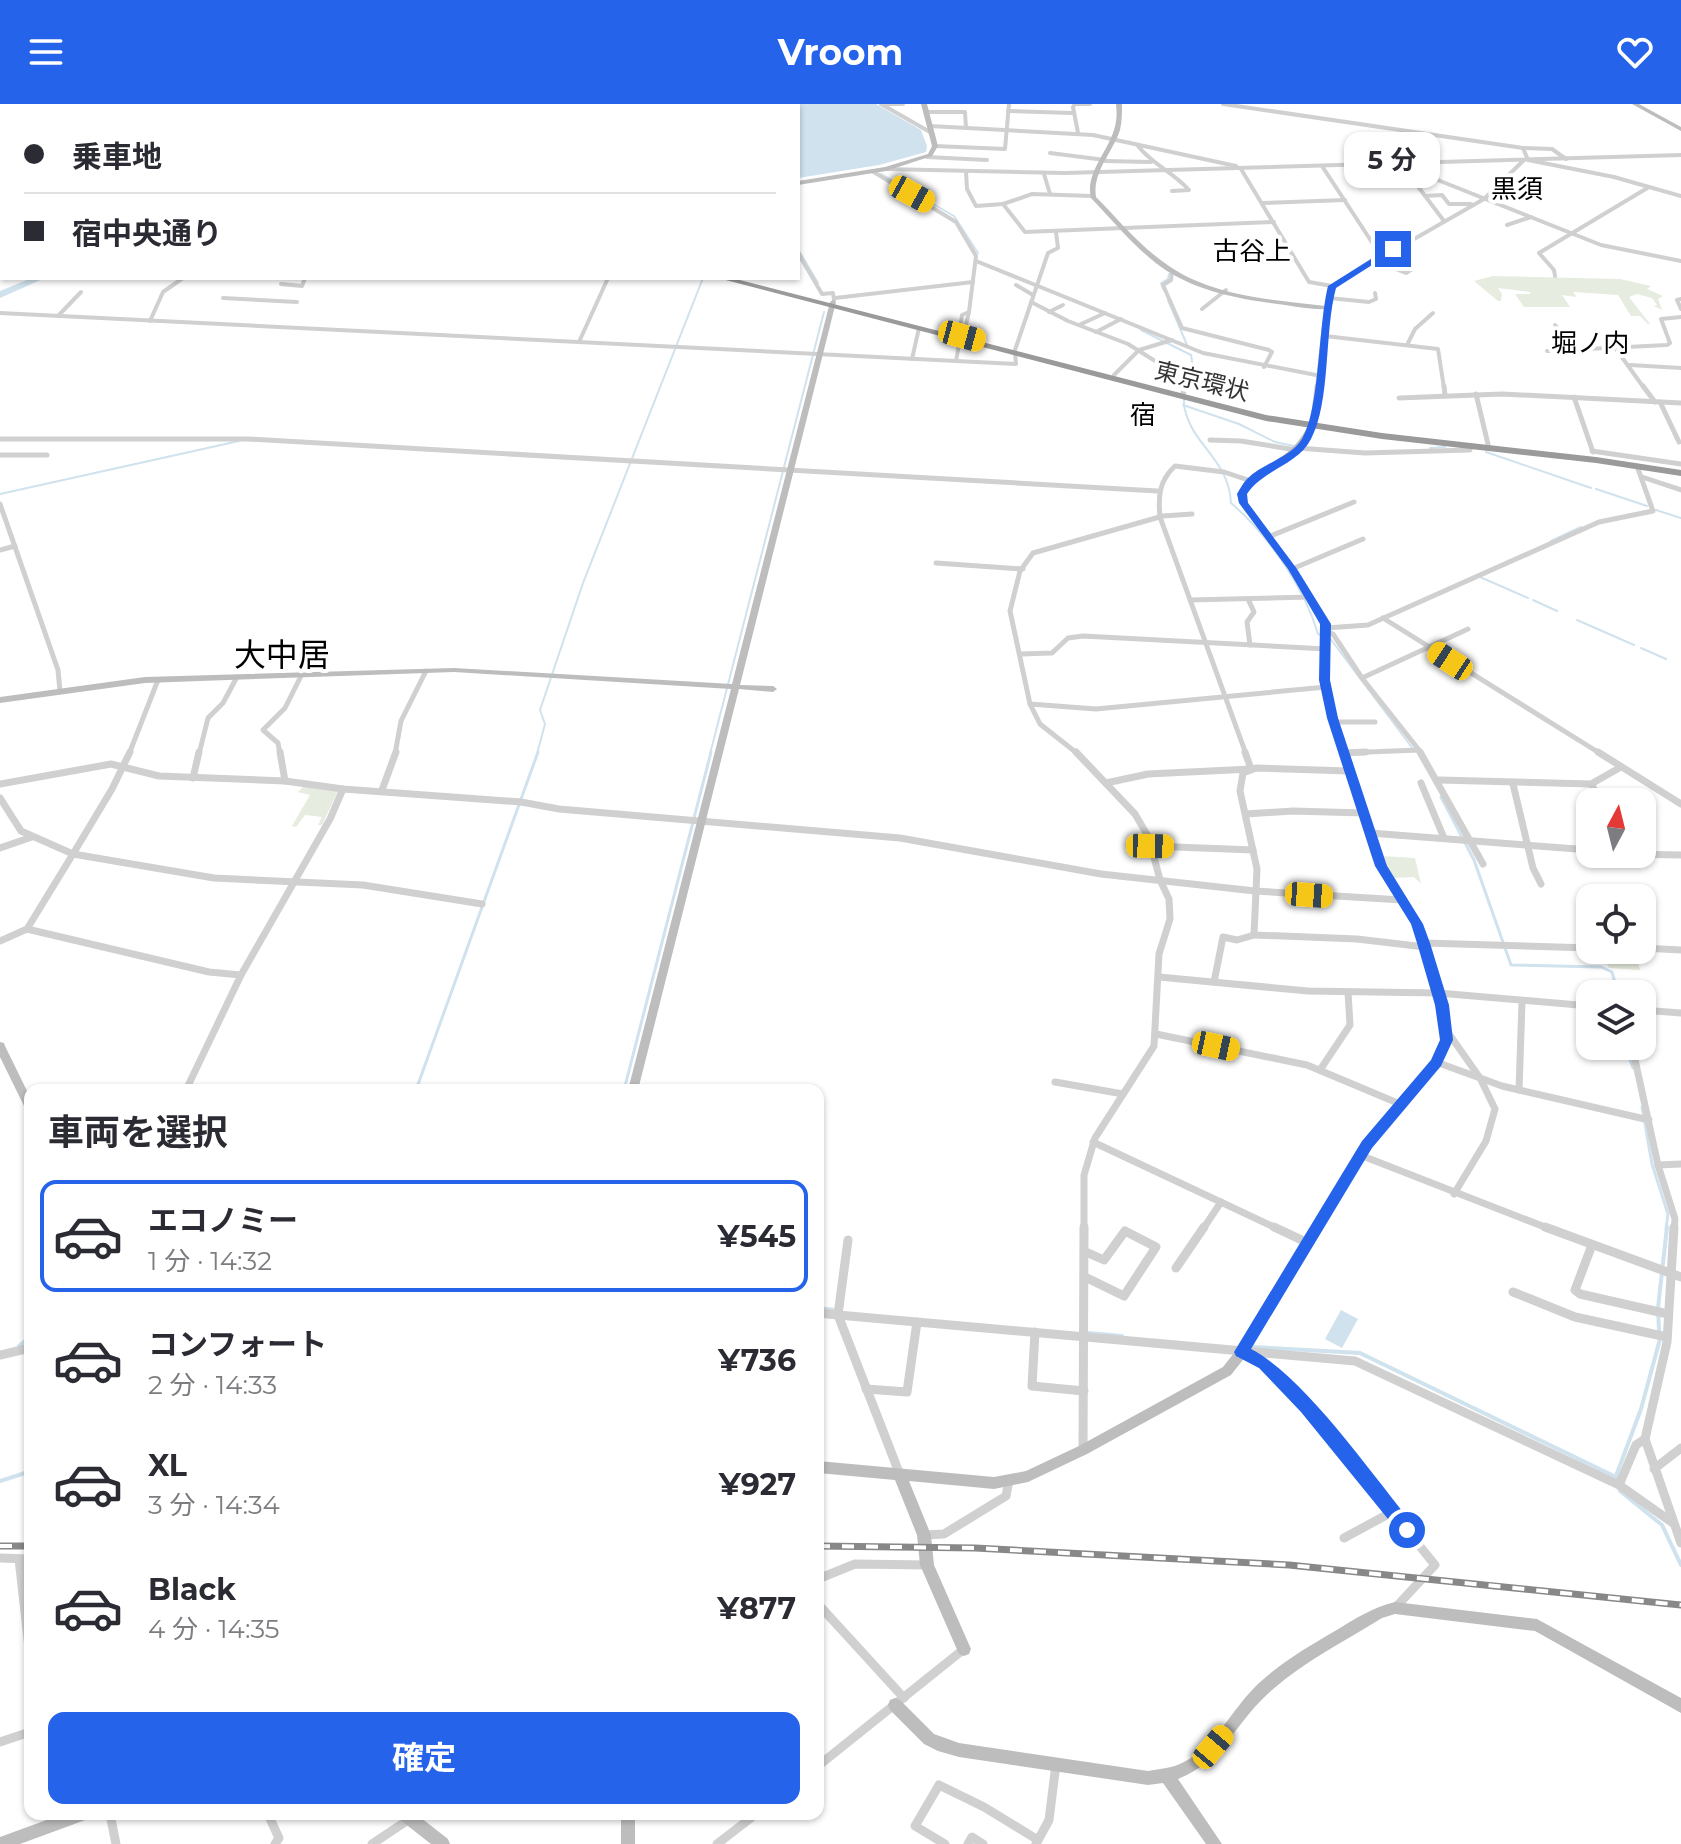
<!DOCTYPE html>
<html lang="ja">
<head>
<meta charset="utf-8">
<style>
	body { margin:0; font-family:Montserrat,"Noto Sans JP",sans-serif; background:#f2f2f3; color:#2b2b33; height:100vh; display:flex; flex-direction:column; font-size:30px; white-space:nowrap }
	* { box-sizing:border-box; margin:0 }
	p { font-size:26px; color:#7c7c81 }
	.icon { flex:none; width:44px; height:44px; fill:none; stroke:currentColor; stroke-width:2; stroke-linecap:round; stroke-linejoin:round }
	.map { position:relative; flex:1; overflow:hidden }
	.panel { position:absolute; left:24px; top:980px; width:800px; height:736px; display:flex; flex-direction:column; background:#fff; border-radius:16px; box-shadow:0 2px 6px #0004 }
	.panel>* { flex:none }
	.hud { position:absolute; left:0px; top:0px; width:800px; height:176px; box-shadow:0 2px 6px #0004; display:grid; align-content:center; height:176px; padding:0 24px; background:#fff }
	.needle { width:52px; rotate:7deg }
	.fabs { position:absolute; left:1576px; top:684px; display:grid; gap:16px }
	.fabs a { display:grid; place-items:center; width:80px; height:80px; border-radius:16px; background:#fff; box-shadow:0 2px 6px #0004; font-size:40px }
	.end { position:absolute; width:36px; height:36px; margin:-18px; border:10px solid #2563eb; background:#fff; box-shadow:0 0 0 4px #fff }
	.from { border-radius:50% }
	.bubble { position:absolute; height:56px; border-radius:16px; background:#fff; box-shadow:0 2px 6px #0004; font-size:26px; font-weight:700; line-height:56px; text-align:center }
	.car { position:absolute; width:24px; height:48px; margin:-24px -12px; border-radius:10px; box-shadow:0 0 6px 2px #0007; background:linear-gradient(#f5c518 24%,#345 0 40%,#f5c518 0 76%,#345 0 86%,#f5c518 0) }
	.hud b { display:flex; align-items:center; gap:28px; height:76px; font-size:30px }
	.hud b+b { border-top:2px solid #e1e1e2 }
	.hud i { width:20px; height:20px; background:#2b2b33 }
	ul { padding:0; list-style:none }
	li { display:flex; align-items:center; gap:24px; height:112px; margin:0 16px 12px; padding:0 8px; border:4px solid transparent; border-radius:16px }
	li div { flex:1 }
	li b { display:block; font-size:30px }
	li em { font-style:normal; font-weight:700 }
	li.selected { border-color:#2563eb }
	li>.icon { width:72px; height:72px; stroke-width:1.5 }
	h2 { padding:0 24px; font-size:36px; line-height:96px }
	.button { display:flex; gap:16px; margin-top:auto; padding:16px 24px }
	.button a { flex:1; height:92px; border-radius:16px; background:#2563eb; color:#fff; font-size:32px; font-weight:700; line-height:92px; text-align:center }
	header { display:flex; justify-content:space-between; align-items:center; height:104px; padding:0 24px; background:#2563eb; color:#fff; font-size:36px; font-weight:700 }
	.map>svg:first-child { display:block }
	.green { fill:#e6ecdf }
	.water { fill:#cfe2ee }
	.lines { fill:none; stroke-linecap:round; stroke-linejoin:round }
	.stream-far2 { stroke:#cfe2ee; stroke-width:2 }
	.stream-far1 { stroke:#cfe2ee; stroke-width:3 }
	.stream { stroke:#cfe2ee; stroke-width:4 }
	.river { fill:#cfe2ee; fill-rule:evenodd }
	.street-far3 { stroke:#d0d0d0; stroke-width:4 }
	.street-far2 { stroke:#d0d0d0; stroke-width:5 }
	.street-far1 { stroke:#d0d0d0; stroke-width:7 }
	.street { stroke:#d0d0d0; stroke-width:9 }
	.secondary { fill:#bdbdbd; fill-rule:evenodd }
	.highway { fill:#9a9a9a; fill-rule:evenodd }
	.rail-casing { stroke:#888; stroke-width:7 }
	.rail { stroke:#fff; stroke-width:4; stroke-dasharray:12; stroke-linecap:butt }
	.route { fill:#2563eb }
	.labels { text-anchor:middle; dominant-baseline:central; stroke-width:8; stroke-linejoin:round; paint-order:stroke }
	.far-street-label { font-size:24px; fill:#333; stroke:#fff }
	.far-neighbourhood-label { font-size:26px; fill:#000; stroke:#fff }
	.far-quarter-label { font-size:26px; fill:#000; stroke:#fff }
	.quarter-label { font-size:32px; fill:#000; stroke:#fff }
</style>
</head>
<body>
<header><svg class="icon" aria-label="menu" viewBox="0 0 24 24"><path d="M4 6h16M4 12h16M4 18h16"/></svg>Vroom<svg class="icon" aria-label="heart" viewBox="0 0 24 24"><path d="M12 20l-8-8c-3-5 5-10 8-4 3-6 11-1 8 4z"/></svg></header>
<div class="map">
<svg width="1681" height="1740" viewBox="0 0 1681 1740">
	<rect width="100%" height="100%" fill="#fff"/>
	<g class="green">
		<path d="M1493 172 1620 175 1651 182 1647 185 1663 192 1658 195 1662 206 1654 202 1657 201 1652 194 1637 190 1629 193 1650 220H1648L1640 212H1631L1618 191 1573 188 1577 193 1562 191 1570 203H1524L1515 190H1530V188L1498 184 1502 190 1501 197H1498L1474 177Z"/>
		<path d="M304 682 338 687 322 721H318L322 713 305 711 296 723 292 722 310 691 298 688Z"/>
		<path d="M1381 752 1415 754 1421 780 1414 773 1393 774Z"/>
		<path d="M1601 846H1635L1640 866 1609 864Z"/>
	</g>
	<g class="water">
		<path d="M672 0H876L921 26 927 42 926 48 879 61 798 74V2Z"/>
		<path d="M1341 1206 1358 1215 1342 1244 1325 1235Z"/>
	</g>
	<g class="lines">
		<g class="stream-far2">
			<path d="M881 70 954 112 978 149"/>
			<path d="M798 145 818 179"/>
			<path d="M1163 185 1161 179 1168 175 1169 170"/>
			<path d="M1168 196 1187 241"/>
			<path d="M1141 226 1191 251C1196 270 1180 288 1185 306 1194 343 1229 356 1231 399 1268 431 1304 482 1318 530L1329 533 1413 645"/>
			<path d="M1183 301 1239 320 1275 338 1294 342"/>
			<path d="M1430 344 1445 343"/>
			<path d="M1486 348 1591 384"/>
			<path d="M1596 385 1647 402"/>
			<path d="M0 390 239 337"/>
			<path d="M1656 406 1681 414"/>
			<path d="M1551 437 1581 423"/>
			<path d="M1480 473 1528 494"/>
			<path d="M1533 496 1557 507"/>
			<path d="M1577 516 1634 541"/>
			<path d="M1641 544 1666 555"/>
			<path d="M537 650 545 620 540 606 583 479 703 174"/>
			<path d="M710 650 824 208"/>
		</g>
		<g class="stream-far1">
			<path d="M1441 693 1474 756 1511 861 1601 863 1612 868 1618 890"/>
			<path d="M1625 942 1633 964"/>
			<path d="M416 986 538 648"/>
			<path d="M624 986 711 648"/>
			<path d="M1642 1003 1652 1060 1668 1110 1666 1125"/>
		</g>
		<g class="stream">
			<path d="M818 1204 835 1206"/>
			<path d="M1659 1227 1658 1204 1667 1123"/>
			<path d="M1089 1229 1122 1232"/>
			<path d="M19 1242 30 1233"/>
			<path d="M1253 1243 1360 1249 1616 1373"/>
			<path d="M1616 1372 1641 1305 1660 1235"/>
			<path d="M0 1377 25 1369"/>
			<path d="M1620 1387 1662 1421 1681 1461"/>
		</g>
		<g class="river">
			<path d="M631 0H640L630 2Z"/>
			<path d="M32 174H45L0 194V187Z"/>
		</g>
		<g class="street-far3">
			<path d="M881 0 930 28"/>
			<path d="M884 0H903"/>
			<path d="M1223 0 1523 44 1552 45 1566 55"/>
			<path d="M1008 7 1072 9"/>
			<path d="M926 8H965L966 24"/>
			<path d="M930 22 1093 31 1236 62"/>
			<path d="M1078 29 1073 3 1075 0H1090"/>
			<path d="M935 42 1005 45 1009 0"/>
			<path d="M1138 42C1154 62 1171 66 1189 86L1172 87"/>
			<path d="M1523 44 1528 56 1614 73 1681 92"/>
			<path d="M1050 49 1105 56"/>
			<path d="M927 53 987 56"/>
			<path d="M1105 57 1151 58"/>
			<path d="M1400 61 1601 141 1681 157"/>
			<path d="M1322 62 1381 152"/>
			<path d="M1404 64 1444 117"/>
			<path d="M886 65 1065 69 1681 51"/>
			<path d="M1241 65 1309 178 1332 182"/>
			<path d="M872 67 956 118 976 152 969 208 962 211 959 231"/>
			<path d="M966 68 967 85 976 102 1003 100"/>
			<path d="M1044 70 1050 90"/>
			<path d="M1389 80H1416"/>
			<path d="M1092 92 1032 90 1003 100 1025 128 1274 118"/>
			<path d="M1425 92 1442 91 1449 100H1471"/>
			<path d="M1262 99 1345 96"/>
			<path d="M1507 121 1531 113"/>
			<path d="M798 149 822 190 833 189 834 196"/>
			<path d="M1372 156 1406 169 1412 165 1379 153"/>
			<path d="M976 157 1203 249 1321 272"/>
			<path d="M1172 168 1171 176 1163 181 1182 224 1269 246 1272 248 1264 263"/>
			<path d="M1555 172 1554 166 1539 149 1649 83"/>
			<path d="M281 180 302 182 305 174"/>
			<path d="M1016 181 1033 191"/>
			<path d="M223 194 297 198"/>
			<path d="M835 194 973 178"/>
			<path d="M1329 194 1369 198 1376 195 1375 189"/>
			<path d="M1681 195 1677 196 1681 205"/>
			<path d="M1031 198 1068 217 1128 240 1187 277 1185 284"/>
			<path d="M1202 205 1226 186"/>
			<path d="M1049 208 1063 201"/>
			<path d="M0 209 1016 260 1015 249"/>
			<path d="M58 212 81 188"/>
			<path d="M150 217 163 188 183 174"/>
			<path d="M1079 221 1105 209"/>
			<path d="M1555 221 1575 246"/>
			<path d="M1096 228 1121 215"/>
			<path d="M964 229 969 208"/>
			<path d="M1325 232 1438 245 1444 284"/>
			<path d="M579 238 608 174"/>
			<path d="M1408 239 1415 225 1433 209"/>
			<path d="M1616 245 1644 284"/>
			<path d="M1015 246 1048 149 1058 144 1056 128"/>
			<path d="M1547 247 1667 241 1670 239 1661 215 1681 213"/>
			<path d="M912 255 919 224"/>
			<path d="M956 257 960 235"/>
			<path d="M1630 261 1681 264"/>
			<path d="M1114 271 1139 246 1172 236"/>
			<path d="M1317 284 1326 204 1332 182 1484 95 1524 56"/>
		</g>
		<g class="street-far2">
			<path d="M1444 282 1445 291"/>
			<path d="M1643 282 1655 298"/>
			<path d="M1183 289 1185 282"/>
			<path d="M1476 290 1488 340"/>
			<path d="M1574 293 1593 348"/>
			<path d="M1399 294 1502 290 1681 299"/>
			<path d="M1660 298 1679 338"/>
			<path d="M1313 317 1317 282"/>
			<path d="M0 335H248L1157 387"/>
			<path d="M1210 336 1241 337 1296 346"/>
			<path d="M1298 344 1365 349 1470 346V342"/>
			<path d="M1592 347 1681 360"/>
			<path d="M0 351H47"/>
			<path d="M1642 373 1681 386"/>
			<path d="M0 400 58 566 60 587"/>
			<path d="M1268 433 1354 398"/>
			<path d="M0 446 15 442"/>
			<path d="M936 459 1023 465"/>
			<path d="M1292 465 1363 435"/>
			<path d="M1248 495 1254 508 1247 518 1250 541"/>
			<path d="M1190 496 1311 493"/>
			<path d="M1383 514 1601 650"/>
			<path d="M1326 524 1368 521 1599 418 1653 407 1637 362"/>
			<path d="M1326 527 1333 530 1362 574 1419 646"/>
			<path d="M1021 550 1052 549 1068 534 1083 532 1326 545"/>
			<path d="M1362 574 1468 525"/>
			<path d="M1030 600 1096 605 1326 583"/>
			<path d="M1334 618H1375"/>
			<path d="M1343 649 1419 646 1422 650"/>
			<path d="M129 650 158 576"/>
			<path d="M199 650 208 614 223 599 237 573"/>
			<path d="M280 650 278 639 263 626 285 604 301 572"/>
			<path d="M395 650 401 617 426 567"/>
			<path d="M1078 650 1040 620 1030 600 1010 507 1020 467 1033 449 1163 412 1192 410"/>
			<path d="M1246 650 1160 413C1158 392 1159 377 1175 362L1224 368 1251 377"/>
		</g>
		<g class="street-far1">
			<path d="M130 648 112 685 73 750 214 774 363 781 482 800"/>
			<path d="M280 648 285 677"/>
			<path d="M1076 648 1135 710 1149 734 1160 776 1169 795 1170 815 1159 850 1154 942 1095 1034 1084 1071V1125"/>
			<path d="M1420 648 1483 760"/>
			<path d="M1598 648 1681 700"/>
			<path d="M1343 649 1366 648"/>
			<path d="M1349 667 1256 664 1243 669 1240 687 1257 765 1254 831 1357 835 1425 843"/>
			<path d="M193 674 199 648"/>
			<path d="M1439 676 1591 680"/>
			<path d="M1106 679 1148 670 1251 665 1245 648"/>
			<path d="M1421 679 1444 734"/>
			<path d="M0 680 111 660 159 672 285 677 343 685 521 698 559 705 900 734 1101 770 1255 787 1402 796"/>
			<path d="M1513 680 1533 764 1541 780"/>
			<path d="M382 686 396 648"/>
			<path d="M0 694 21 727 73 750 27 825 0 837"/>
			<path d="M1602 698 1591 680 1621 663"/>
			<path d="M1246 710 1293 707 1363 709"/>
			<path d="M1370 729 1590 746"/>
			<path d="M1150 742 1253 746"/>
			<path d="M0 744 32 733"/>
			<path d="M1626 750 1681 751"/>
			<path d="M27 825 209 868 241 871 186 986"/>
			<path d="M1424 839 1590 844"/>
			<path d="M1642 844 1681 846"/>
			<path d="M241 871 330 715 343 685"/>
			<path d="M1159 873 1308 887 1438 889 1590 902"/>
			<path d="M1214 878 1223 833 1237 836 1254 831"/>
			<path d="M1642 906 1681 909"/>
			<path d="M1447 927 1480 974 1495 1005 1486 1037 1454 1090"/>
			<path d="M1156 930 1307 961 1400 1000"/>
			<path d="M1632 942 1658 1061 1675 1115 1674 1125"/>
			<path d="M1436 958 1502 982 1649 1016"/>
			<path d="M1320 966 1350 921 1348 888"/>
			<path d="M1055 978 1123 990"/>
			<path d="M1519 986 1522 898"/>
			<path d="M1093 1038 1278 1125"/>
			<path d="M1360 1051 1550 1125"/>
			<path d="M1658 1061 1681 1060"/>
			<path d="M1203 1125 1221 1098"/>
		</g>
		<g class="street">
			<path d="M1274 1123 1308 1139"/>
			<path d="M1545 1123 1681 1173"/>
			<path d="M1674 1123 1667 1238 1645 1335 1681 1439"/>
			<path d="M848 1136 838 1211 1355 1257 1619 1381 1673 1419"/>
			<path d="M1592 1141 1575 1186 1580 1190 1668 1210"/>
			<path d="M1176 1164 1204 1123"/>
			<path d="M1085 1173 1124 1192 1156 1143 1125 1127 1104 1156 1086 1148"/>
			<path d="M1513 1188 1575 1213 1667 1233"/>
			<path d="M818 1209 838 1211 900 1371"/>
			<path d="M1035 1228 1032 1282 1084 1287"/>
			<path d="M1245 1249 1265 1260 1307 1303 1435 1461 1395 1504"/>
			<path d="M0 1251 30 1244"/>
			<path d="M866 1285 907 1288 917 1218"/>
			<path d="M1083 1346 1084 1123"/>
			<path d="M1654 1365 1681 1344"/>
			<path d="M1619 1381 1636 1341 1645 1335"/>
			<path d="M924 1431 944 1430 1006 1392 1009 1376"/>
			<path d="M1344 1434 1392 1408"/>
			<path d="M0 1454 30 1455"/>
			<path d="M19 1455 30 1553"/>
			<path d="M818 1475 855 1460 927 1461"/>
			<path d="M818 1500 904 1594"/>
			<path d="M0 1638 30 1628"/>
			<path d="M818 1662 964 1545"/>
			<path d="M110 1710 116 1740"/>
			<path d="M268 1710 279 1734 275 1740"/>
			<path d="M372 1740 417 1710"/>
			<path d="M717 1740 756 1710"/>
			<path d="M945 1740 915 1722 939 1681 984 1703 1038 1736"/>
			<path d="M968 1740 972 1733 983 1740"/>
			<path d="M1036 1740 1049 1716 1056 1660"/>
		</g>
		<g class="secondary">
			<path d="M329 0H335L334 2H328Z"/>
			<rect x="661" y="0" width="6" height="2"/>
			<path d="M921 0H927L938 42 932 52 886 67 798 81V77L885 63 928 50 932 42Z"/>
			<path d="M1116 0H1122C1122 9 1122 17 1120 26 1113 48 1092 68 1096 93 1117 114 1137 139 1162 157 1207 192 1271 196 1326 202L1328 203V205C1314 206 1299 203 1285 201 1245 196 1202 189 1167 167 1138 148 1115 119 1091 94 1085 70 1107 49 1114 26 1117 17 1117 9 1116 0Z"/>
			<path d="M1632 0H1639L1681 23V27Z"/>
			<path d="M833 196 836 198 740 581 773 582 777 585 773 588 739 585 638 986H628L731 585 454 568 145 579 0 599V593L145 573 454 564 732 580 830 198Z"/>
			<path d="M1311 316 1316 317C1302 352 1279 360 1251 381L1247 386 1246 396 1296 465 1330 520 1328 576 1336 614 1382 753 1422 820 1447 901 1451 936 1440 961 1371 1044 1246 1252 1231 1271 1087 1350 1028 1378 994 1385 909 1377 931 1431 934 1461 971 1545 969 1550 964 1552 959 1550 920 1461 917 1431 895 1376 818 1369V1357L994 1373 1026 1367 1079 1342 1223 1263 1238 1244 1363 1038 1432 956 1441 936 1437 901 1412 820 1372 753 1328 614 1320 576 1322 520 1288 465 1238 396C1241 369 1276 361 1293 343 1301 335 1306 326 1311 316Z"/>
			<path d="M0 938 4 939 5 942 30 993V1008L26 1007 25 1004 0 953Z"/>
			<path d="M1395 1498 1537 1515 1681 1594V1609L1535 1527 1395 1510 1382 1514C1345 1537 1305 1557 1272 1586 1236 1617 1225 1656 1178 1675L1222 1740H1206L1163 1679 1148 1681 959 1653 938 1647 924 1640 890 1606 888 1601 890 1596 895 1594 900 1596 934 1630 959 1639 1148 1667C1160 1665 1173 1664 1184 1658 1216 1642 1233 1603 1259 1579 1282 1558 1309 1542 1335 1527 1355 1515 1373 1503 1395 1498Z"/>
			<path d="M63 1710H90L88 1715 20 1740H0V1733Z"/>
			<path d="M397 1710H416L448 1735 450 1740H431L399 1715Z"/>
			<rect x="621" y="1710" width="14" height="30"/>
		</g>
		<g class="highway">
			<rect x="0" y="69" width="2" height="4"/>
			<path d="M718 174H732L1266 311 1382 329 1596 353 1681 366V372L1596 359 1382 335 1266 317Z"/>
		</g>
		<g class="rail-casing">
			<g id="rail">
				<path d="M0 1442H30"/>
				<path d="M818 1442 975 1444 1289 1461 1681 1501"/>
			</g>
		</g>
		<use href="#rail" class="rail"/>
	</g>
	<path class="route" d="M1390 143 1397 145 1336 184C1324 228 1331 297 1311 335 1298 361 1262 366 1247 390L1248 399 1297 465 1331 520 1330 576 1338 614 1387 762 1423 820 1430 839 1449 901 1453 936 1441 962 1372 1044 1251 1245C1305 1273 1372 1371 1413 1420L1415 1426 1407 1433 1401 1431 1301 1308 1259 1264 1236 1252 1234 1248 1362 1037 1431 956 1440 936 1435 901 1417 839 1411 820 1375 762 1327 614 1319 576 1320 520 1288 465 1239 399 1237 390C1240 385 1243 379 1247 375 1263 359 1290 354 1302 335 1320 305 1318 222 1328 182Z"/>
	<g class="labels">
		<g class="far-street-label">
			<text transform="translate(1202 277) rotate(14)">東京環状</text>
		</g>
		<g class="far-neighbourhood-label">
			<text x="1517" y="85">黒須</text>
			<text x="1590" y="239">堀ノ内</text>
			<text x="1143" y="311">宿</text>
		</g>
		<g class="far-quarter-label">
			<text x="1252" y="147">古谷上</text>
		</g>
		<g class="quarter-label">
			<text x="282" y="550">大中居</text>
		</g>
	</g>
</svg>
<div class="fabs">
<a><svg class="needle" viewBox="-14 -14 28 28"><path d="M0-13l5 13h-10z" fill="#e53935"/><path d="M0 13l5-13h-10z" fill="#7c7c81"/></svg></a>
<a><svg class="icon" aria-label="locate" viewBox="0 0 24 24"><circle cx="12" cy="12" r="6"/><path d="M12 2v4M12 18v4M2 12h4M18 12h4"/></svg></a>
<a><svg class="icon" aria-label="layers" viewBox="0 0 24 24"><path d="M12 4l9 5-9 5-9-5zM3 14l9 5 9-5"/></svg></a>
</div>
<i class="end from" style="left:1407px;top:1426px"></i>
<i class="end" style="left:1393px;top:145px"></i>
<div class="bubble" style="left:1344px;top:28px;width:96px">5 分</div>
<i class="car" style="left:912px;top:90px;rotate:119deg"></i>
<i class="car" style="left:962px;top:232px;rotate:105deg"></i>
<i class="car" style="left:1450px;top:557px;rotate:303deg"></i>
<i class="car" style="left:1150px;top:742px;rotate:91deg"></i>
<i class="car" style="left:1309px;top:791px;rotate:94deg"></i>
<i class="car" style="left:1216px;top:942px;rotate:102deg"></i>
<i class="car" style="left:1213px;top:1643px;rotate:40deg"></i>
<div class="hud">
<b><i class="from"></i>乗車地</b>
<b><i></i>宿中央通り</b>
</div>
<section class="panel">
<h2>車両を選択</h2>
<ul>
<li class="selected"><svg class="icon" aria-label="car" viewBox="0 0 24 24"><path d="M5 17H2v-5l4-1 3-4h7l3 4 3 1v5h-3M9 17h6M6 11h13"/><circle cx="7" cy="17" r="2"/><circle cx="17" cy="17" r="2"/></svg><div><b>エコノミー</b><p>1 分 · 14:32</p></div><em>¥545</em></li>
<li><svg class="icon" aria-label="car" viewBox="0 0 24 24"><path d="M5 17H2v-5l4-1 3-4h7l3 4 3 1v5h-3M9 17h6M6 11h13"/><circle cx="7" cy="17" r="2"/><circle cx="17" cy="17" r="2"/></svg><div><b>コンフォート</b><p>2 分 · 14:33</p></div><em>¥736</em></li>
<li><svg class="icon" aria-label="car" viewBox="0 0 24 24"><path d="M5 17H2v-5l4-1 3-4h7l3 4 3 1v5h-3M9 17h6M6 11h13"/><circle cx="7" cy="17" r="2"/><circle cx="17" cy="17" r="2"/></svg><div><b>XL</b><p>3 分 · 14:34</p></div><em>¥927</em></li>
<li><svg class="icon" aria-label="car" viewBox="0 0 24 24"><path d="M5 17H2v-5l4-1 3-4h7l3 4 3 1v5h-3M9 17h6M6 11h13"/><circle cx="7" cy="17" r="2"/><circle cx="17" cy="17" r="2"/></svg><div><b>Black</b><p>4 分 · 14:35</p></div><em>¥877</em></li>
</ul>
<div class="button"><a>確定</a></div>
</section>
</div>
</body>
</html>
